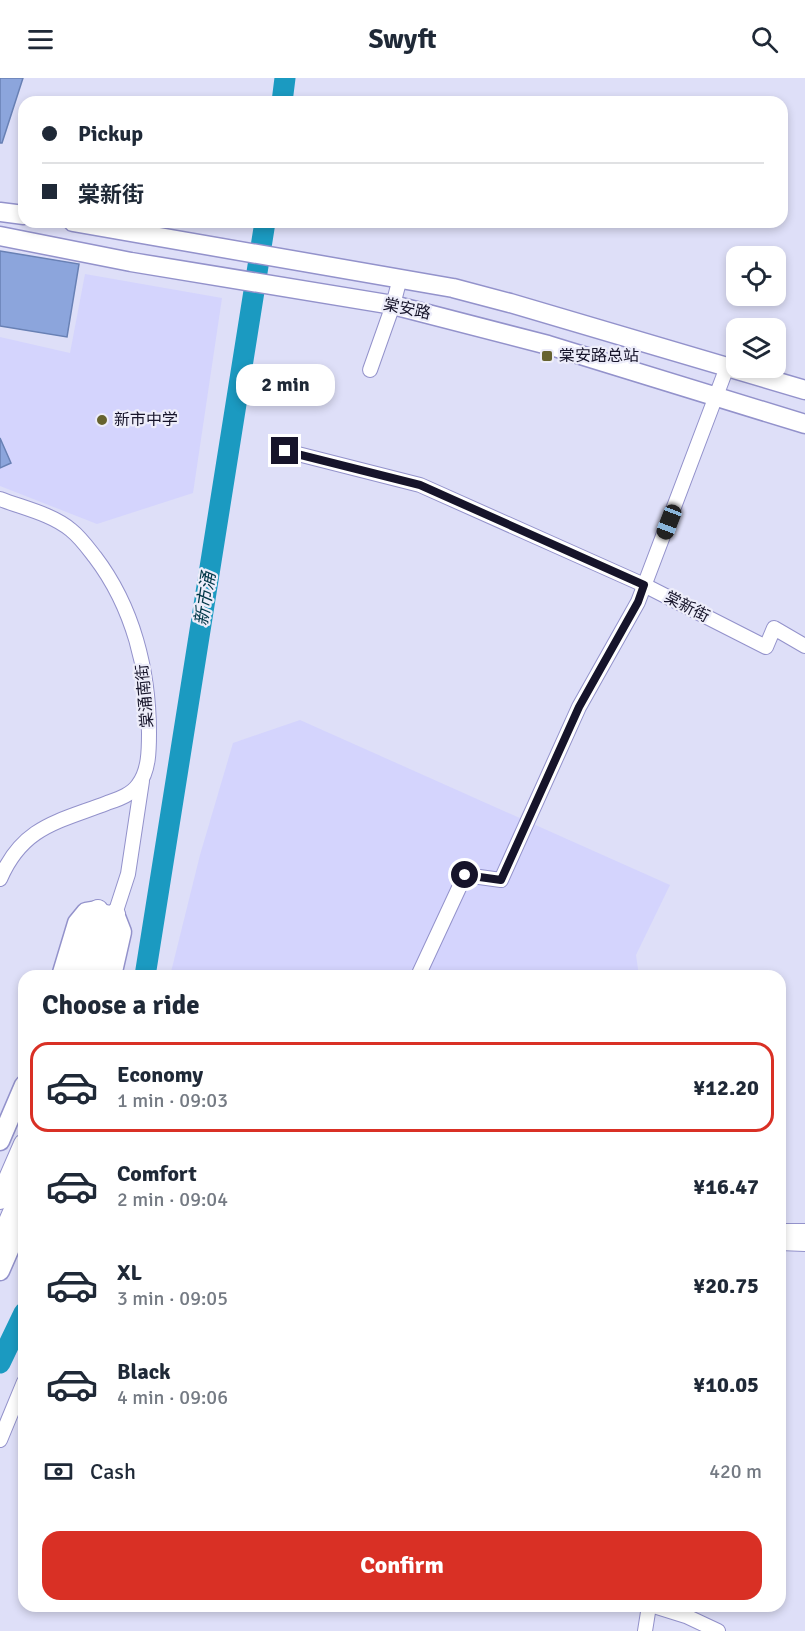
<!DOCTYPE html>
<html lang="en">
<head>
<meta charset="utf-8">
<style>
	body { margin:0; font-family:Signika,"Noto Sans SC",sans-serif; background:#f2f2f3; color:#1f2937; height:100vh; display:flex; flex-direction:column; font-size:22px; white-space:nowrap }
	* { box-sizing:border-box; margin:0 }
	p { font-size:20px; color:#747a83 }
	.icon { flex:none; width:33px; height:33px; fill:none; stroke:currentColor; stroke-width:2; stroke-linecap:round; stroke-linejoin:round }
	.map { position:relative; flex:1; overflow:hidden }
	.drawer { position:absolute; left:18px; top:892px; width:768px; height:642px; display:flex; flex-direction:column; background:#fff; border-radius:18px; box-shadow:0 3px 9px #0003 }
	.drawer>* { flex:none }
	.top-card { position:absolute; left:18px; top:18px; width:770px; height:132px; border-radius:18px; box-shadow:0 3px 9px #0003; display:grid; align-content:center; height:132px; padding:0 24px; background:#fff }
	.tools { position:absolute; left:726px; top:168px; display:grid; gap:12px }
	.tools a { display:grid; place-items:center; width:60px; height:60px; border-radius:12px; background:#fff; box-shadow:0 3px 9px #0003; font-size:30px }
	.end { position:absolute; width:27px; height:27px; margin:-14px; border:8px solid #16142a; background:#fff; box-shadow:0 0 0 3px #fff }
	.from { border-radius:50% }
	.bubble { position:absolute; height:42px; border-radius:18px; background:#fff; box-shadow:0 3px 9px #0003; font-size:20px; font-weight:700; line-height:42px; text-align:center }
	.car { position:absolute; width:18px; height:36px; margin:-18px -9px; border-radius:8px; box-shadow:0 0 4px 2px #0007; background:linear-gradient(#222 24%,#8ab4d8 0 40%,#222 0 76%,#8ab4d8 0 86%,#222 0) }
	.top-card b { display:flex; align-items:center; gap:21px; height:57px; font-size:22px }
	.top-card b+b { border-top:2px solid #e0e1e3 }
	.top-card i { width:15px; height:15px; background:#1f2937 }
	ul { padding:0; list-style:none }
	li { display:flex; align-items:center; gap:18px; height:90px; margin:0 12px 9px; padding:0 12px; border:3px solid transparent; border-radius:18px }
	li div { flex:1 }
	li b { display:block; font-size:22px }
	li em { font-style:normal; font-weight:700 }
	li.selected { border-color:#d93025 }
	li>.icon { width:54px; height:54px; stroke-width:1.5 }
	h2 { padding:0 24px; font-size:27px; line-height:72px }
	.pay { display:flex; align-items:center; gap:15px; height:66px; padding:0 24px; font-size:22px }
	.pay p { margin-inline-start:auto }
	.action { display:flex; gap:12px; margin-top:auto; padding:12px 24px }
	.action a { flex:1; height:69px; border-radius:18px; background:#d93025; color:#fff; font-size:24px; font-weight:700; line-height:69px; text-align:center }
	header { display:flex; justify-content:space-between; align-items:center; height:78px; padding:0 24px; background:#fff; font-size:27px; font-weight:700 }
	.map>svg:first-child { display:block }
	.built { fill:#d4d4fd }
	.lines { fill:none; stroke-linecap:round; stroke-linejoin:round }
	.river { stroke:#1b9ac1; stroke-width:21 }
	.building { fill:#8ca5dc; stroke:#6880b4; stroke-width:1.5 }
	.minor-casing { stroke:#9392cb; stroke-width:16 }
	.tertiary-casing { stroke:#9392cb; stroke-width:21 }
	.secondary-casing { stroke:#9392cb; stroke-width:22 }
	.minor { stroke:#fff; stroke-width:14 }
	.tertiary { stroke:#fff; stroke-width:18 }
	.secondary { stroke:#fff; stroke-width:20 }
	.route { stroke:#16142a; stroke-width:8 }
	.poi-dot { fill:#66632f; stroke:#ededfa; stroke-width:2 }
	.labels { text-anchor:middle; dominant-baseline:central; stroke-width:4.5; stroke-linejoin:round; paint-order:stroke }
	.street-label { font-size:16px; fill:#16142a; stroke:#ededfa }
	.poi-label { font-size:16px; fill:#16142a; stroke:#ededfa; text-anchor:start }
	.water-label { font-size:18px; font-style:italic; fill:#023848; stroke:#ededfa }
</style>
</head>
<body>
<header><svg class="icon" aria-label="menu" viewBox="0 0 24 24"><path d="M4 6h16M4 12h16M4 18h16"/></svg>Swyft<svg class="icon" aria-label="search" viewBox="0 0 24 24"><circle cx="10" cy="10" r="6"/><path d="M15 15l6 6"/></svg></header>
<div class="map">
<svg width="805" height="1553" viewBox="0 0 805 1553">
	<rect width="100%" height="100%" fill="#dedff8"/>
	<g class="built">
		<path d="M85 196 222 220 193 415 97 446 0 408V259L70 275Z"/>
		<path d="M300 642 670 807 636 877 639 898H170L200 777 233 665Z"/>
	</g>
	<g class="lines">
		<g class="river">
			<path d="M282 24 285 0"/>
			<path d="M145 898 265 144"/>
			<path d="M0 1285 24 1235"/>
		</g>
	</g>
	<g class="building">
		<path d="M0 0H23L2 65H0Z"/>
		<path d="M0 173 79 186 67 259 0 248Z"/>
		<path d="M0 360 11 385 0 390Z"/>
	</g>
	<g class="lines">
		<g class="minor-casing">
			<g id="minor">
				<path d="M370 292 393 227 400 200"/>
				<path d="M286 373 420 407 644 507 766 569 774 550 805 568"/>
				<path d="M0 421C23 430 52 436 71 452 80 459 88 470 95 479 133 529 149 592 149 655 149 672 149 693 138 707 131 717 118 721 107 725 58 744 23 748 0 801"/>
				<path d="M106 834 115 836 128 796 142 703"/>
				<path d="M418 898 465 797 501 802 579 629 638 524 727 289"/>
				<path d="M780 1153H805"/>
				<path d="M780 1165 805 1166"/>
				<path d="M0 1362 24 1304"/>
				<path d="M654 1528 686 1538 718 1553"/>
				<path d="M645 1553 649 1528"/>
			</g>
		</g>
		<g class="tertiary-casing">
			<g id="tertiary">
				<path d="M0 134 24 137"/>
				<path d="M73 144 453 210 510 225 805 312"/>
				<path d="M0 158 131 184 393 227 548 267 805 346"/>
				<path d="M61 898 77 845 86 834 98 832"/>
				<path d="M112 898 122 854 115 836"/>
				<path d="M0 1063 24 1007"/>
				<path d="M0 1193 24 1138"/>
			</g>
		</g>
		<g class="secondary-casing">
			<g id="secondary">
				<path d="M80 898 98 832"/>
				<path d="M98 898 115 836"/>
				<path d="M0 1121 24 1066"/>
				<path d="M0 1164 24 1109"/>
			</g>
		</g>
		<use href="#minor" class="minor"/>
		<use href="#tertiary" class="tertiary"/>
		<use href="#secondary" class="secondary"/>
	</g>
	<g class="lines">
		<path class="route" d="M285 373 420 407 644 507 638 524 579 629 501 802 465 797"/>
	</g>
	<g class="poi-dot">
		<rect x="541" y="272" width="12" height="12" rx="3"/>
		<circle cx="102" cy="342" r="6"/>
	</g>
	<g class="labels">
		<g class="street-label">
			<text transform="translate(407 231) rotate(12)">棠安路</text>
			<text transform="translate(687 529) rotate(27)">棠新街</text>
			<text transform="translate(145 618) rotate(-95)">棠涌南街</text>
		</g>
		<g class="poi-label">
			<text x="559" y="278">棠安路总站</text>
			<text x="114" y="342">新市中学</text>
		</g>
		<g class="water-label">
			<text transform="translate(205 521) rotate(-81)">新市涌</text>
		</g>
	</g>
</svg>
<div class="tools">
<a><svg class="icon" aria-label="locate" viewBox="0 0 24 24"><circle cx="12" cy="12" r="6"/><path d="M12 2v4M12 18v4M2 12h4M18 12h4"/></svg></a>
<a><svg class="icon" aria-label="layers" viewBox="0 0 24 24"><path d="M12 4l9 5-9 5-9-5zM3 14l9 5 9-5"/></svg></a>
</div>
<i class="end from" style="left:465px;top:797px"></i>
<i class="end" style="left:285px;top:373px"></i>
<div class="bubble" style="left:236px;top:286px;width:99px">2 min</div>
<i class="car" style="left:669px;top:444px;rotate:201deg"></i>
<div class="top-card">
<b><i class="from"></i>Pickup</b>
<b><i></i>棠新街</b>
</div>
<section class="drawer">
<h2>Choose a ride</h2>
<ul>
<li class="selected"><svg class="icon" aria-label="car" viewBox="0 0 24 24"><path d="M5 17H2v-5l4-1 3-4h7l3 4 3 1v5h-3M9 17h6M6 11h13"/><circle cx="7" cy="17" r="2"/><circle cx="17" cy="17" r="2"/></svg><div><b>Economy</b><p>1 min · 09:03</p></div><em>¥12.20</em></li>
<li><svg class="icon" aria-label="car" viewBox="0 0 24 24"><path d="M5 17H2v-5l4-1 3-4h7l3 4 3 1v5h-3M9 17h6M6 11h13"/><circle cx="7" cy="17" r="2"/><circle cx="17" cy="17" r="2"/></svg><div><b>Comfort</b><p>2 min · 09:04</p></div><em>¥16.47</em></li>
<li><svg class="icon" aria-label="car" viewBox="0 0 24 24"><path d="M5 17H2v-5l4-1 3-4h7l3 4 3 1v5h-3M9 17h6M6 11h13"/><circle cx="7" cy="17" r="2"/><circle cx="17" cy="17" r="2"/></svg><div><b>XL</b><p>3 min · 09:05</p></div><em>¥20.75</em></li>
<li><svg class="icon" aria-label="car" viewBox="0 0 24 24"><path d="M5 17H2v-5l4-1 3-4h7l3 4 3 1v5h-3M9 17h6M6 11h13"/><circle cx="7" cy="17" r="2"/><circle cx="17" cy="17" r="2"/></svg><div><b>Black</b><p>4 min · 09:06</p></div><em>¥10.05</em></li>
</ul>
<div class="pay"><svg class="icon" aria-label="cash" viewBox="0 0 24 24"><path d="M3 7h18v10H3z"/><circle cx="12" cy="12" r="2"/></svg>Cash<p>420 m</p></div>
<div class="action"><a>Confirm</a></div>
</section>
</div>
</body>
</html>
